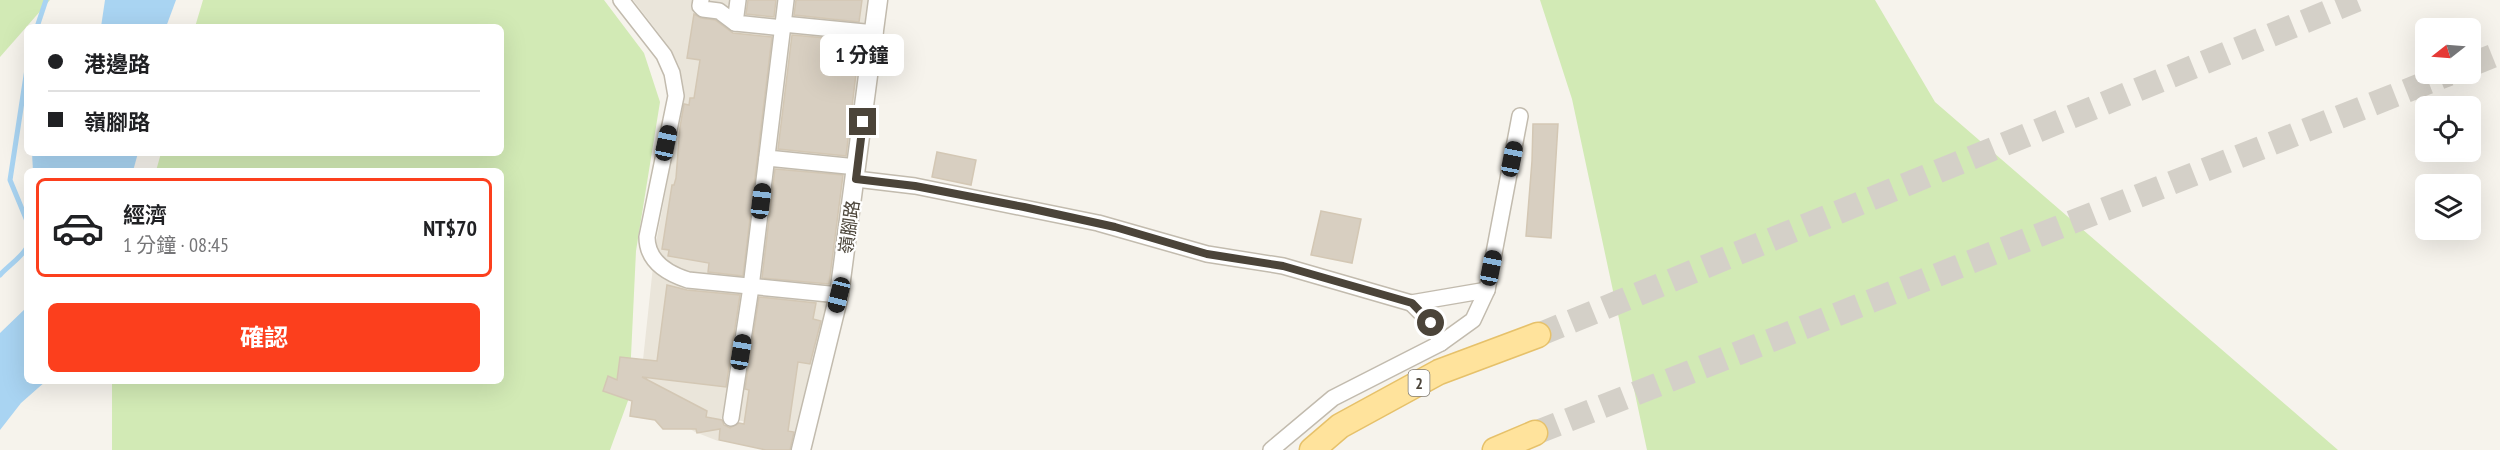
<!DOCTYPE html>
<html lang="zh-TW">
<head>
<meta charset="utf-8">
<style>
	body { margin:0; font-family:"PT Sans Narrow","Noto Sans TC",sans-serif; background:#f2f2f2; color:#202124; height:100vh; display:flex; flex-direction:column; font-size:22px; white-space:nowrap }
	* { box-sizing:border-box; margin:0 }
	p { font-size:20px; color:#757577 }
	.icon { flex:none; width:33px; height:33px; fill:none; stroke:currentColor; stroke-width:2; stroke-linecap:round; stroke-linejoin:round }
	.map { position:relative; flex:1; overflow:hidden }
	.details { position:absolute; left:24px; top:168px; width:480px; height:216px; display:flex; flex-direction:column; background:#fff; border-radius:9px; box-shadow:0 6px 24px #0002 }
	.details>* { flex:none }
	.top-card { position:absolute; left:24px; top:24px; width:480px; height:132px; border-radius:9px; box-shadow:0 6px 24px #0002; display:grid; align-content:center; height:132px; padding:0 24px; background:#fff }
	.needle { width:39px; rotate:253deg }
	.buttons { position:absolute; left:2415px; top:18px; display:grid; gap:12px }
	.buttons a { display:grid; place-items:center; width:66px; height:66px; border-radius:9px; background:#fff; box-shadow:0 6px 24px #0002; font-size:30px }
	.end { position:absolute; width:27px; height:27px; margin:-14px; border:8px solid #4b4439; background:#fff; box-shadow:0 0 0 3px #fff }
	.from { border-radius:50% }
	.bubble { position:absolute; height:42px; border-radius:9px; background:#fff; box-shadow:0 6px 24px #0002; font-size:20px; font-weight:700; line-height:42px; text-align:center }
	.car { position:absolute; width:18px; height:36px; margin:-18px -9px; border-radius:8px; box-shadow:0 0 4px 2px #0007; background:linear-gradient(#222 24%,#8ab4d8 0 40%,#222 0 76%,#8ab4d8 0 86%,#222 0) }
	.top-card b { display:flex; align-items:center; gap:21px; height:57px; font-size:22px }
	.top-card b+b { border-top:2px solid #e0e0e0 }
	.top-card i { width:15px; height:15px; background:#202124 }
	ul { padding:10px 0 0; list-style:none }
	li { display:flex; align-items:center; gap:18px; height:99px; margin:0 12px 9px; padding:0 12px; border:3px solid transparent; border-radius:9px }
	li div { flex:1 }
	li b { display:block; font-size:22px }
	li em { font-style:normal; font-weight:700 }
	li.selected { border-color:#fc3f1d }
	li>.icon { width:54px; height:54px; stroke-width:1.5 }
	.action { display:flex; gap:12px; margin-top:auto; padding:12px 24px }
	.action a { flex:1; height:69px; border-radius:9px; background:#fc3f1d; color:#fff; font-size:24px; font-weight:700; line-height:69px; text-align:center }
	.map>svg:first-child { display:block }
	.residential { fill:#eae5da }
	.green { fill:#d2eab5 }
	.water { fill:#a9d4f2 }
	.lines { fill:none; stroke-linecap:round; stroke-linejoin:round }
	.stream { stroke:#a9d4f2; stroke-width:5 }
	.building { fill:#d8cfc1; stroke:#d3c7b4; stroke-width:1.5 }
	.primary-tunnel { stroke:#d4d0c8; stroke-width:24; stroke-dasharray:24 12; stroke-linecap:butt }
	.minor-casing { stroke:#c2bbae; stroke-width:18 }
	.tertiary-casing { stroke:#c2bbae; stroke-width:21 }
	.primary-casing { stroke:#e6c16a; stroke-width:27 }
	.minor { stroke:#fff; stroke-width:15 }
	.tertiary { stroke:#fff; stroke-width:18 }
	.primary { stroke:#ffe39c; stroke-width:24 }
	.route { stroke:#4b4439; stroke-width:8 }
	.labels { text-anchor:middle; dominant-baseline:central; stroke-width:4.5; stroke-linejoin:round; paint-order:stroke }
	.shield { fill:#fff; stroke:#817c74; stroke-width:1.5 }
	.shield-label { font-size:16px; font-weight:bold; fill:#4b4439 }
	.street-label { font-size:18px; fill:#4b4439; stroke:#fff }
</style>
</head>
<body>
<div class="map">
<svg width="2500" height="450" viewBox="0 0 2500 450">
	<rect width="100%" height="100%" fill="#f6f3ec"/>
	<path class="residential" d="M633 0H869L830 302 797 432 722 417 718 441 695 432 639 397 655 248 684 93 679 66 670 48Z"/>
	<g class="green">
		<path d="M0 0H50L0 57Z"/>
		<path d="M203 0H604L644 53 660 102 636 251 629 398 610 450H112V381H501V171H156L161 153H501V27H195Z"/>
		<path d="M1540 0H1875L1935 102 2338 450H1647L1572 99Z"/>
	</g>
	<g class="water">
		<path d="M105 0H176L166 27H101Z"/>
		<path d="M32 153H138L133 171H33Z"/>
		<path d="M27 307V381H46L21 403 0 430V333Z"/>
	</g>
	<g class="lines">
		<g class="stream">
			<path d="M37 27 46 0"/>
			<path d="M27 69 10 180 27 221"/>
			<path d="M0 275C8 266 22 257 27 247"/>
		</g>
	</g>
	<g class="building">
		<path d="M748 0H776L774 17 746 14Z"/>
		<path d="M796 0H862L859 22 794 15Z"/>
		<path d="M694 14 701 18 715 20 733 33 772 37 743 276 708 272 709 263 668 256 669 250 662 249 672 185H674L676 178 680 127 684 104 689 105 690 98H694L700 60 687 58Z"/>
		<path d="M792 35 860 41 846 156 778 149Z"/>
		<path d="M1533 124H1558L1551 238 1526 236 1532 161Z"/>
		<path d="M937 152 976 160 971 185 932 177Z"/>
		<path d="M775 169 843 175 829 284 762 278Z"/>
		<path d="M1321 211 1361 219 1352 263 1311 255Z"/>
		<path d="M667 285 687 290 740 295 726 387 642 377 707 411 706 417 722 420 724 425 730 428 739 423 744 424 749 390 745 389 759 297 816 303 813 319 821 321 810 364 798 362 788 431 794 432 790 450H766L719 440 720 429 697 433 696 429H663L655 420 630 416 632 401 603 391 608 376 617 380 620 357 657 361Z"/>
	</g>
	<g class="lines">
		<g class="primary-tunnel">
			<path d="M2470 65 2500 53"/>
			<path d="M1538 335 2357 0"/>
			<path d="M1535 433 2449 74"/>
		</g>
		<g class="minor-casing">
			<g id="minor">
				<path d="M621 0 664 55 672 73 676 96 647 237C647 261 666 273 688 280L839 295"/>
				<path d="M701 0 700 6 703 9 719 11 735 23"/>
				<path d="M738 0 735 23 783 28"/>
				<path d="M783 24 875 33"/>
				<path d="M767 158 857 167"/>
				<path d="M856 179 915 186 1098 223 1207 254 1283 266 1411 303 1487 290"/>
				<path d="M1411 303 1431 323 1441 343"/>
				<path d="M731 418 751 287 786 0"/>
				<path d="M1271 450 1333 398 1441 343 1473 320 1487 290 1520 116"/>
			</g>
		</g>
		<g class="tertiary-casing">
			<path id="tertiary" d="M801 450 839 295 878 0"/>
		</g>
		<g class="primary-casing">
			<g id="primary">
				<path d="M1312 450 1340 426 1439 372 1538 335"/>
				<path d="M1495 450 1535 433"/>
			</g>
		</g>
		<use href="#minor" class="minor"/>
		<use href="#tertiary" class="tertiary"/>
		<use href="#primary" class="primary"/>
	</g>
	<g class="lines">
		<path class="route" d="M863 122 856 179 915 186 1024 207 1115 227 1207 254 1283 266 1412 303 1431 323"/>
	</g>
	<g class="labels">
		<rect class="shield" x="1408.5" y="370" width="21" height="26" rx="4.5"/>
		<g class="shield-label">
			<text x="1419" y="383">2</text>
		</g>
		<g class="street-label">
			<text transform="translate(849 227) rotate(-82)">嶺腳路</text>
		</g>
	</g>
</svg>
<div class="buttons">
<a><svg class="needle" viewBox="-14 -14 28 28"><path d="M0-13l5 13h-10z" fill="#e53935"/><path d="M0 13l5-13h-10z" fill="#757577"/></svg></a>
<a><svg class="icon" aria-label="locate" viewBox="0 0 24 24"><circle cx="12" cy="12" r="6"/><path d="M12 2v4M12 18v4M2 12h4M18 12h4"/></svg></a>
<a><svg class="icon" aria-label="layers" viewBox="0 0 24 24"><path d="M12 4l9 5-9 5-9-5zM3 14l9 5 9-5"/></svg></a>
</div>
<i class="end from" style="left:1431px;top:323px"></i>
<i class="end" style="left:863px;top:122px"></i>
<div class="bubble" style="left:820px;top:34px;width:84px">1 分鐘</div>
<i class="car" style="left:666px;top:143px;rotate:12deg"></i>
<i class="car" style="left:1512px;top:159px;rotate:11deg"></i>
<i class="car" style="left:761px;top:201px;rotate:7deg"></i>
<i class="car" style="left:1491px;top:268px;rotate:11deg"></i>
<i class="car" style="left:839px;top:295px;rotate:194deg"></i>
<i class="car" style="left:741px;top:352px;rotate:9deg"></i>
<div class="top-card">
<b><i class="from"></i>港邊路</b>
<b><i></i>嶺腳路</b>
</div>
<section class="details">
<ul>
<li class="selected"><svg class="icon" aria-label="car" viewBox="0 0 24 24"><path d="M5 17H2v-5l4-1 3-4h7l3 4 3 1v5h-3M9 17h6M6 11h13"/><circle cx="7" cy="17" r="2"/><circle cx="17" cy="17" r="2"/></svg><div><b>經濟</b><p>1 分鐘 · 08:45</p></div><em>NT$70</em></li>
</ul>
<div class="action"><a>確認</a></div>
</section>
</div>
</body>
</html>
